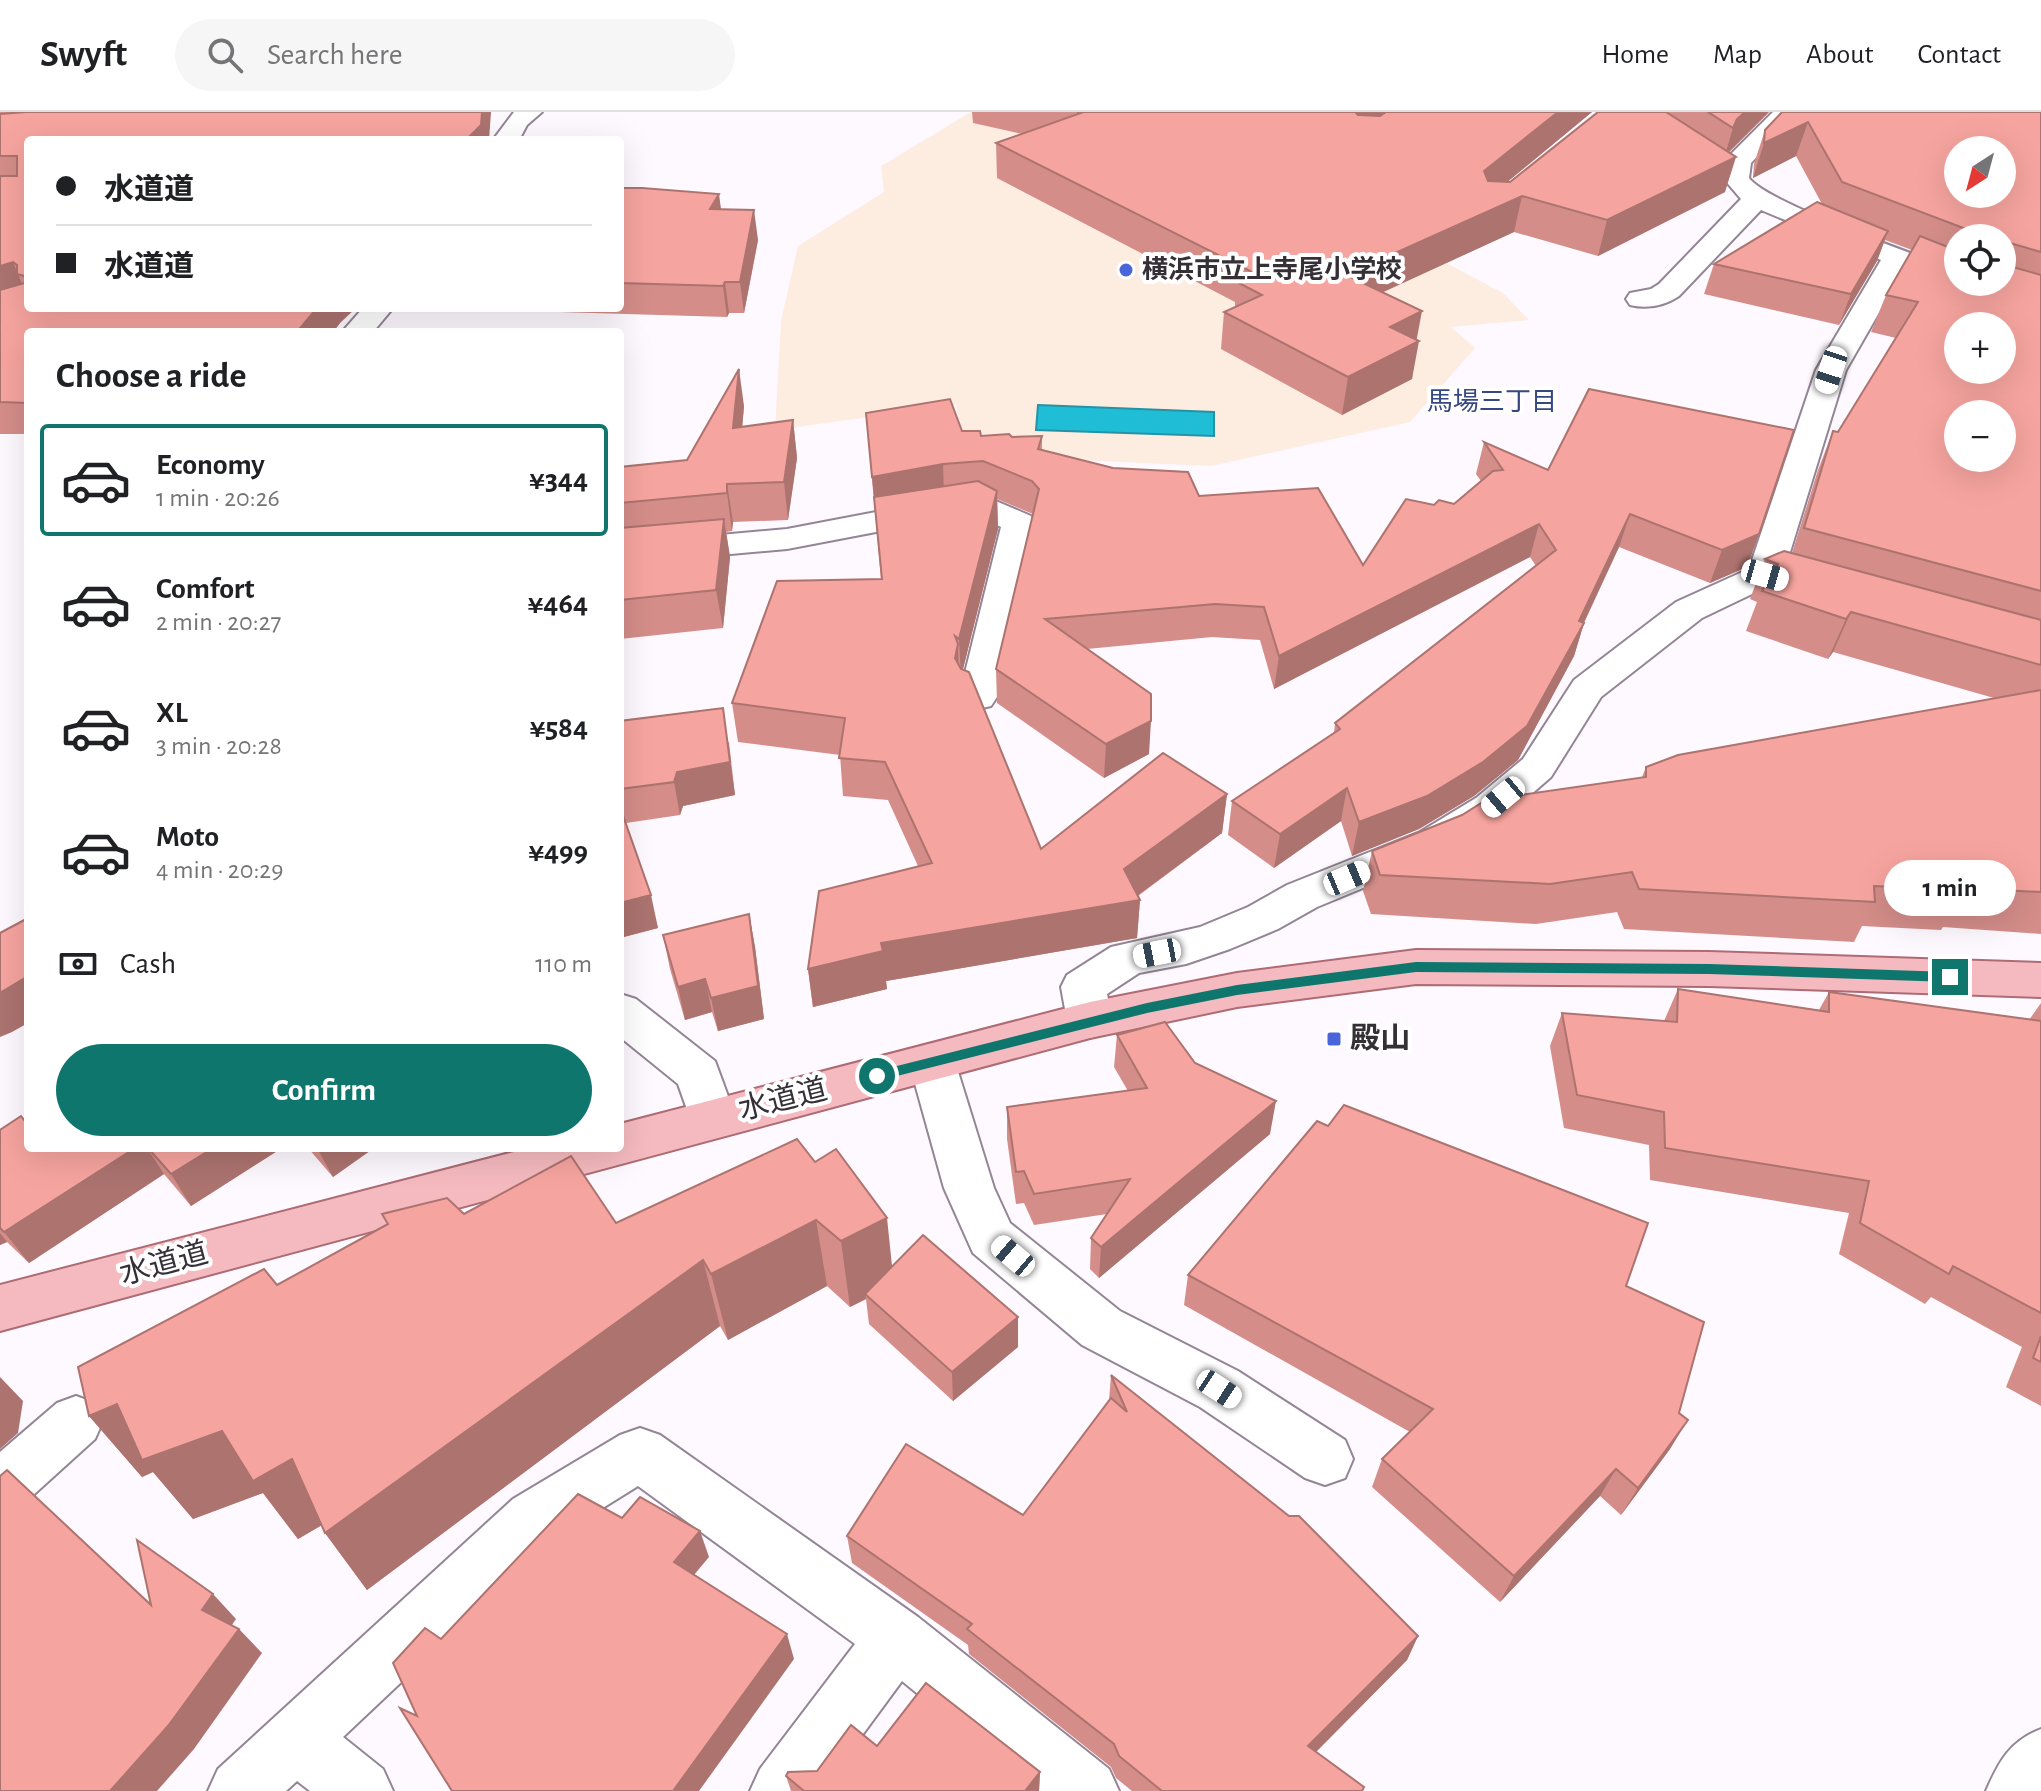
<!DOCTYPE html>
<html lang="en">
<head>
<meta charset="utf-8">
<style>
	body { margin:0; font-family:"Alegreya Sans","Noto Sans JP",sans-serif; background:#f6f6f6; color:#202124; height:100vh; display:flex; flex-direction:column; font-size:30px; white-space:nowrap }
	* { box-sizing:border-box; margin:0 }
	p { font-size:26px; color:#757577 }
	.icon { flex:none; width:44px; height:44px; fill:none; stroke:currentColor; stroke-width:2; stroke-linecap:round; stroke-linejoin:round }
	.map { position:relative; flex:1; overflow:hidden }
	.details { position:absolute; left:24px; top:216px; width:600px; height:824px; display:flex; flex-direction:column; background:#fff; border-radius:8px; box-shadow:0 8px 32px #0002 }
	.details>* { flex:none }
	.hud { position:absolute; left:24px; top:24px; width:600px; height:176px; border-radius:8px; box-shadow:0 8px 32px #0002; display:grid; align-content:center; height:176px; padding:0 32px; background:#fff }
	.needle { width:52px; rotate:216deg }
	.fabs { position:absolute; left:1944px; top:24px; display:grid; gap:16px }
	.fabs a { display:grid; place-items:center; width:72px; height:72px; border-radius:50%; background:#fff; box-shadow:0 8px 32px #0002; font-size:40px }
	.end { position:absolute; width:36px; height:36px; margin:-18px; border:10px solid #0f766e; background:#fff; box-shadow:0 0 0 4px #fff }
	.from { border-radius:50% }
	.bubble { position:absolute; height:56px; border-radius:28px; background:#fff; box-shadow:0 8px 32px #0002; font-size:26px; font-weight:700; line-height:56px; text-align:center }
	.car { position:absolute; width:24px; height:48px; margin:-24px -12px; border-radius:10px; box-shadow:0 0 6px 2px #0007; background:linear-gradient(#fff 24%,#345 0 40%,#fff 0 76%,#345 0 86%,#fff 0) }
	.hud b { display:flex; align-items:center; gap:28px; height:76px; font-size:30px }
	.hud b+b { border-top:2px solid #e0e0e0 }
	.hud i { width:20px; height:20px; background:#202124 }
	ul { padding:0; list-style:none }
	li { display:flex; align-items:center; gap:24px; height:112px; margin:0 16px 12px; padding:0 16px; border:4px solid transparent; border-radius:8px }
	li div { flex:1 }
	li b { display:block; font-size:30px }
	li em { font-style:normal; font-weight:700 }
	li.selected { border-color:#0f766e }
	li>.icon { width:72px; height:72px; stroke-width:1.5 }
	h2 { padding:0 32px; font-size:36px; line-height:96px }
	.pay { display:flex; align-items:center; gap:20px; height:88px; padding:0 32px; font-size:30px }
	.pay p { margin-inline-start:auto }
	.primary-button { display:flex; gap:16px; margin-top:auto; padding:16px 32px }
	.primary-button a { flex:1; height:92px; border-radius:48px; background:#0f766e; color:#fff; font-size:32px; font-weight:700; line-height:92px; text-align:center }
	header { display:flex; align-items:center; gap:48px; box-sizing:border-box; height:112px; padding:0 40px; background:#fff; border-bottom:2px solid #e0e0e0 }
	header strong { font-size:38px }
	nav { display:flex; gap:44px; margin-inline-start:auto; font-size:28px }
	.search { width:560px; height:72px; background:#f6f6f6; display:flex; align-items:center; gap:20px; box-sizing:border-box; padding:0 28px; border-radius:44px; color:#757577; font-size:30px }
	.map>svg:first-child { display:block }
	.education { fill:#fdede1 }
	.water { fill:#20bdd6; stroke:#2692a6; stroke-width:2 }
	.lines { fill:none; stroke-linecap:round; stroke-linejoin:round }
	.minor-casing { stroke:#938595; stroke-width:4 }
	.primary-casing { stroke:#ad6b74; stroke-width:4 }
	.minor { fill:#fff; fill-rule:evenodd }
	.primary { fill:#f5babf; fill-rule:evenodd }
	.wall { fill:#d48d89; fill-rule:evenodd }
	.shaded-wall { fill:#ac736f }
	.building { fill:#f6a49f; stroke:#ac736f; stroke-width:2; fill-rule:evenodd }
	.route { fill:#0f766e }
	.poi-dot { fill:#4a64d9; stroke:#fff; stroke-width:3 }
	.labels { text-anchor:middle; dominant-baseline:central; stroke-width:8; stroke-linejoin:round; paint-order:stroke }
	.far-poi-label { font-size:26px; font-weight:bold; fill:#352f36; stroke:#fff; text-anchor:start }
	.far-neighbourhood-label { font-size:26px; fill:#374782; stroke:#fff }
	.poi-label { font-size:30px; font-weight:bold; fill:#352f36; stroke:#fff; text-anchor:start }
	.street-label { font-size:30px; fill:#352f36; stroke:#fff }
</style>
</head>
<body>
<header>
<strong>Swyft</strong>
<div class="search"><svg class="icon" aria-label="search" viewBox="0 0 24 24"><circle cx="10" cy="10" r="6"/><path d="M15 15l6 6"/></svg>Search here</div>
<nav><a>Home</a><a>Map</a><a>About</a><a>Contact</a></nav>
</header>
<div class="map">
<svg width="2041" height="1679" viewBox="0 0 2041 1679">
	<rect width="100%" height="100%" fill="#fef8ff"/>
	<path class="education" d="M971 0 1287 67 1503 181 1529 208 1451 215 1475 236 1410 310 1211 354 967 343 956 293 775 318 781 209 798 134 884 80 881 54Z"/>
	<path class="water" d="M1038 293 1214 300V324L1036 318Z"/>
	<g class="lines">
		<g class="minor-casing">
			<g id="minor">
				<path d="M514 0H542L527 13 519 28H493Z"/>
				<path d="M1773 0H1799L1751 51 1749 66C1767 91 1920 144 1958 159V170H1971L1968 175 1958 178 1948 175 1904 157 1846 258 1783 463 1777 470 1702 506 1601 585 1551 665 1504 706 1450 740 1317 795 1278 817 1230 837 1186 852 1139 861 1107 882 1113 908 1106 920 1090 926 1074 920 1067 908 1061 875 1067 863 1111 835 1200 815 1248 795 1287 773 1420 720 1476 686 1523 647 1574 568 1676 490 1749 457 1816 258 1881 148 1761 98 1679 184C1664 194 1647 197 1630 193L1626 187 1630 181 1651 177 1659 172 1741 87 1723 66 1729 44Z"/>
				<path d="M363 196H393L373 220H342Z"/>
				<path d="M984 384 1031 404 1036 411 997 585 991 594 978 597 965 594 959 585 1001 415 979 404 944 407 787 437 620 452V432L787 417 944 387Z"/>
				<path d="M620 882 636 887 715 949 736 1006 729 1020 712 1025 695 1020 678 972 620 925Z"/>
				<path d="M932 932 948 937 955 950 994 1076 1010 1111 1120 1199 1238 1259 1345 1328 1353 1347 1345 1366 1325 1373 1305 1366 1200 1295 1082 1233 973 1141 944 1076 909 950 916 937Z"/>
				<path d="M76 1284 95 1291 103 1309 95 1327 20 1395 0 1403V1340L57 1291Z"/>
				<path d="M640 1316 660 1323 918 1505 1109 1657 1119 1679H1037L902 1569 821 1679H750L760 1657 855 1532 638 1374 553 1427 343 1625 383 1657 393 1679H310L297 1669 286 1679H208L218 1657 513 1387 620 1323Z"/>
				<path d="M2041 1617V1679H1986C1999 1649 2010 1629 2041 1617Z"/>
			</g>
		</g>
		<g class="primary-casing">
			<path id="primary" d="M1416 838 1709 840 2041 851V885L1709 874 1416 872 1237 895 1090 926 0 1219V1173L529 1036H620V1012L1090 890 1237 861Z"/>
		</g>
		<use href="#minor" class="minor"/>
		<use href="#primary" class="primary"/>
	</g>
	<g class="wall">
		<path d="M0 0H491V2L28 28V196L340 211 333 220H28V322H0Z"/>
		<path d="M972 0H1592L1507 70H1510L1598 0H1769L1729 40 1725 80 1598 144 1514 120 1382 180 1417 228 1412 267 1342 303 1221 237 1224 200 1235 195V190L997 66 996 31 1022 22 973 11Z"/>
		<path d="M1782 0H2041V822L1943 815 1941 818 1862 814 1854 830 1624 817 1617 800 1536 812 1371 802 1363 779 1372 739 1642 665 1646 655 1994 586 1833 540 1828 547 1746 519 1757 490 1750 487 1765 447 1792 441 1818 358 1833 319 1838 320 1896 226 1871 220 1886 183 1912 138 1885 128 1877 149 1839 213 1704 182 1714 152 1822 92 1796 44 1753 66 1754 52 1765 18ZM1958 126H2002V170H1958Z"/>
		<path d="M620 76 721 97 758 128 744 201H729L727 205 493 198 492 196H620Z"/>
		<path d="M744 294 742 315 793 308 797 346 788 408 733 410 732 419 726 420 730 445 723 516 620 527V355L687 348Z"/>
		<path d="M866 301 962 319 981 324H1042V338L1199 384 1363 453 1434 393 1454 392 1481 369 1476 362 1484 330 1548 358 1759 422 1747 455 1710 471 1619 435 1584 511 1574 544 1518 648 1474 684 1419 717 1352 744 1341 709 1274 756 1228 723 1232 689 1334 621 1335 611 1536 454 1530 445 1274 577 1260 528 1212 525 1087 537 1149 642 1104 666 997 591 996 557 1033 402 997 387 998 417 963 557 1041 737 1227 682 1222 721 1138 784 1140 788 1137 826 886 869 887 877 813 895 808 857 918 754 888 688 843 684 840 643 738 630 732 591 881 467Z"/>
		<path d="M620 609 729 630 735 683 683 694 680 703 626 711 658 816 620 826Z"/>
		<path d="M749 802 755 835 764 907 718 919 712 900 685 908 670 857 663 823Z"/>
		<path d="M1678 877 1819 898 1829 880 2029 908 2041 891V1294L2006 1275 2022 1235 1931 1185 1925 1192 1839 1142 1849 1101 1650 1068 1649 1033 1564 1016 1550 934 1562 901 1664 909Z"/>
		<path d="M1117 923 1195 951 1270 1022 1099 1166 1090 1157 1091 1126 1107 1102 1034 1113 1024 1091 1016 1092 1007 1027V995L1128 979 1114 955Z"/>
		<path d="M0 1018 28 1036H282L191 1094 164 1062 29 1151 7 1130 0 1133Z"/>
		<path d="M797 1027 892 1155 1018 1235 953 1289 869 1212 866 1187 850 1195 827 1174 728 1228 720 1214 367 1478 325 1421 322 1413 298 1427 263 1381 193 1407 153 1360 142 1365 89 1304 277 1173 388 1113 382 1102H464L616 1111Z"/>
		<path d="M308 1036H374L333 1065Z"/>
		<path d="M1188 1163 1626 1174 1679 1301 1670 1337 1621 1403 1600 1384 1500 1490 1372 1375 1382 1347 1410 1320 1184 1193Z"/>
		<path d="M1111 1263 1418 1524 1407 1548 1316 1640 1362 1679H1132L1116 1666 1111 1655 969 1542 968 1533 852 1451 847 1424 1023 1403 1109 1289Z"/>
		<path d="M877 1634 1040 1660 1039 1679H791L786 1664 817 1659Z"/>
	</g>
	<g class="shaded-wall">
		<path d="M482 0H491L489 28H466Z"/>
		<path d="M1352 0H1389L1353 24Z"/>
		<path d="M1558 0H1592L1477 95 1484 59Z"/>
		<path d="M1745 0H1769L1727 42 1723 50 1733 16 1737 7Z"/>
		<path d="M1808 10 1796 44 1753 66 1764 31Z"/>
		<path d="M1736 45 1725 80 1598 144 1607 108Z"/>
		<path d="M719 82 723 112 710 97Z"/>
		<path d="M1522 84 1514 120 1340 200 1346 163Z"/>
		<path d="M754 98 758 128 744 201 740 170Z"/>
		<path d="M1888 119 1877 149 1839 213 1851 182Z"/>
		<path d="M13 150 26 182 0 189V154Z"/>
		<path d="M725 170 729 201 727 205 723 174Z"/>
		<path d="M317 196H356L340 211 333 220H297Z"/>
		<path d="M1422 199 1416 231 1419 229 1412 267 1342 303 1348 265 1390 215Z"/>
		<path d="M739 257 744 294 739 353 733 316Z"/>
		<path d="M793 308 797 346 788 408 784 370Z"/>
		<path d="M943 352 944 384 875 397 872 365Z"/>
		<path d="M727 372 733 410 732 419 727 381Z"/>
		<path d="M997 379 998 417 961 565 959 527Z"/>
		<path d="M1630 402 1619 435 1578 523 1584 511 1574 544 1518 648 1474 684 1419 717 1352 744 1359 710 1579 509Z"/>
		<path d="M724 407 730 445 723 516 716 478Z"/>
		<path d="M1539 412 1530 445 1274 577 1279 544Z"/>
		<path d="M1759 422 1747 455 1710 471 1722 438Z"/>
		<path d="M1851 500 1833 540 1828 547 1846 507Z"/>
		<path d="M958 532 959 571 955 546Z"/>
		<path d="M723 596 735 683 683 694 680 703 674 670 677 660Z"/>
		<path d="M1151 609 1149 642 1104 666 1106 632Z"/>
		<path d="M1347 676 1341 709 1274 756 1280 722Z"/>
		<path d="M1227 682 1222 721 1130 789 1140 788 1137 826 886 869 887 877 813 895 808 857 881 831 1124 757Z"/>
		<path d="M651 783 658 816 620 826V791Z"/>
		<path d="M749 802 755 835 764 907 718 919 711 886Z"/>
		<path d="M28 864V911L12 920 0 925V881Z"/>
		<path d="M705 867 712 900 685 908 678 875Z"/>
		<path d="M1276 989 1270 1022 1099 1166 1101 1135Z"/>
		<path d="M135 1036H147L164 1062 29 1151 4 1120Z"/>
		<path d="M213 1036H282L191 1094 171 1062Z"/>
		<path d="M317 1036H374L333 1065Z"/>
		<path d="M887 1106 894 1173 865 1182 866 1187 850 1195 841 1129Z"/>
		<path d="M816 1108 827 1174 728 1228 711 1162Z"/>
		<path d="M0 1121 7 1130 0 1133Z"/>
		<path d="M703 1148 720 1214 367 1478 325 1421Z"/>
		<path d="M1018 1205V1235L953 1289 952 1260Z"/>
		<path d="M0 1265 23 1289 18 1321 0 1337Z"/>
		<path d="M117 1292 222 1319 292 1347 334 1406 298 1427 263 1381 193 1407 153 1360 142 1365 89 1304Z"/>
		<path d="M1688 1308 1670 1337 1621 1403 1638 1376Z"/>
		<path d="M1616 1357 1600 1384 1500 1490 1514 1464Z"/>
		<path d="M700 1419 709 1445 683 1476 674 1450Z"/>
		<path d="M213 1482 236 1507 225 1523 202 1498Z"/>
		<path d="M239 1517 262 1541 194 1637 157 1679H110Z"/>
		<path d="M787 1522 794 1547 699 1679H673Z"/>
		<path d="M1418 1524 1407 1548 1300 1656 1308 1634Z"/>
		<path d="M1040 1660 1039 1679H1025Z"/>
	</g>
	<g class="building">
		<path d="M26 0H482L481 13 466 28H28V165L17 162V153L13 150 0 154V64H17V44H0V2Z"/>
		<path d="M1077 0H1355L1358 3 1380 4 1386 0H1558L1484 59 1488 69 1510 70 1598 0H1666L1736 45 1607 108 1522 84 1346 163 1422 199 1390 215 1419 229 1348 265 1224 200 1262 183 1237 170 1256 162 996 31 1081 1Z"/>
		<path d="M1708 0H1745L1737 7 1733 16Z"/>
		<path d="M1782 0H2041V140L2010 131H2002V126H1976L1974 120 1842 70 1808 10 1764 31 1765 18ZM1958 38H2002V82H1958Z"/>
		<path d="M620 76H642L719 82 710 97 754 98 740 170H725L723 174 620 171Z"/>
		<path d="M1817 90 1888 119 1851 182 1714 152Z"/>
		<path d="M1920 124 1958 139V170H2002V152L2041 163V479L1804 416 1833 319 1838 320 1918 190 1886 183ZM1958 214H2002V258H1958ZM1958 302H2002V346H1958Z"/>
		<path d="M28 166V196H317L297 220H28V291L0 290V178L25 171Z"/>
		<path d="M739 257 733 316 793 308 784 370 727 372V381L620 391V355L687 348Z"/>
		<path d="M1589 277 1794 318 1759 422 1722 438 1630 402 1579 509 1584 511 1527 614 1483 650 1427 684 1359 710 1347 676 1280 722 1232 689 1340 617 1335 611 1556 438 1539 412 1279 544 1264 495 1215 492 1045 507 1151 582V609L1106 632 996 557 1039 377 1032 369 983 349 943 352 872 365 866 301 950 287 962 319H980L981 324 1009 322 1012 325 1042 324 1038 337 1113 356 1188 360 1199 384 1318 376 1363 453 1406 387 1434 393 1439 388 1454 392 1493 359 1503 358 1484 330 1548 358Z"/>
		<path d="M978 369 997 379 959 527 955 524 958 532 955 546 961 557 969 560 1041 737 1163 641 1227 682 1124 757 1140 788 881 831 883 839 808 857 819 779 932 751 885 650 839 646 845 606 732 591 777 469 882 467 874 385Z"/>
		<path d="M724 407 716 478 620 488V416Z"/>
		<path d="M1784 439 2041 508V553L1851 500 1846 507 1762 479 1778 452 1765 447Z"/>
		<path d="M2041 578V780L1964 776 1965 778 1874 774 1875 790 1639 777 1632 760 1550 772 1380 763 1372 739 1462 703 1486 688 1646 665V655L1678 643Z"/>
		<path d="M723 596 730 650 677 660 674 670 620 677V609Z"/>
		<path d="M620 695 651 783 620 791Z"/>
		<path d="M749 802 758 874 711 886 705 867 678 875 663 823Z"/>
		<path d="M28 806V864L0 881V821Z"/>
		<path d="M1678 877 1829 900V880L2041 909V1201L1953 1154 1949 1162 1860 1111 1869 1069 1665 1036 1664 1000 1577 983 1562 901 1677 910Z"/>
		<path d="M1165 910 1195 951 1276 989 1101 1135 1091 1126 1130 1067 1034 1082 1024 1059 1016 1060 1007 995 1147 976 1117 923Z"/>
		<path d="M1344 993 1648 1111 1626 1174 1704 1210 1679 1301 1688 1308 1638 1376 1616 1357 1514 1464 1382 1347 1433 1297 1188 1163 1317 1009 1328 1014Z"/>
		<path d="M21 1004 28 1013V1036H135L4 1120 0 1116V1018Z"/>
		<path d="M797 1027 815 1050 836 1037 887 1106 841 1129 816 1108 711 1162 703 1148 325 1421 292 1347 253 1369 222 1319 142 1348 117 1292 89 1304 78 1255 264 1157 277 1173 388 1112 382 1102 447 1086 464 1102 571 1044 616 1111Z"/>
		<path d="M148 1036H213L171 1062Z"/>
		<path d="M923 1123 1018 1205 952 1260 865 1182Z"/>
		<path d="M2041 1224V1250L2033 1246Z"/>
		<path d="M1111 1263 1289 1404H1299L1418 1524 1308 1634 1364 1675 1362 1679H1162L1119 1644 1114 1632 967 1517 972 1512 847 1424 906 1332 1023 1403 1111 1286 1127 1300Z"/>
		<path d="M7 1358 151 1493 137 1428 213 1482 202 1498 239 1517 168 1614 110 1679H0V1364Z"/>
		<path d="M578 1382 622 1406 640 1385 700 1419 674 1450 787 1522 673 1679H452L400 1596 417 1604 393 1551 425 1516 441 1527Z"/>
		<path d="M926 1571 1040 1660 1025 1679H804L786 1664 788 1660 817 1659 851 1613 877 1634Z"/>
	</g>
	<path class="route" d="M1416 850 1709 852 1950 860 1957 865 1950 870 1709 862 1416 860 1237 883 1147 901 877 969 870 964 877 959 1147 891 1237 873Z"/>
	<g class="poi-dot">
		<circle cx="1126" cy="158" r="8"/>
		<rect x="1326" y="919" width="16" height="16" rx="4"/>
	</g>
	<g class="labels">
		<g class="far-poi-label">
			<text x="1142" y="158">横浜市立上寺尾小学校</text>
		</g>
		<g class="far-neighbourhood-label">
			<text x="1492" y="290">馬場三丁目</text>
		</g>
		<g class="poi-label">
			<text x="1350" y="927">殿山</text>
		</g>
		<g class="street-label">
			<text transform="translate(783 988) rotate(-14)">水道道</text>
			<text transform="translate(164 1152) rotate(-15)">水道道</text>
		</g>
	</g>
</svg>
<div class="fabs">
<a><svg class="needle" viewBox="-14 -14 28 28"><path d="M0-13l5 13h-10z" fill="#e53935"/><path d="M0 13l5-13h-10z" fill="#757577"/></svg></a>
<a><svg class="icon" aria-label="locate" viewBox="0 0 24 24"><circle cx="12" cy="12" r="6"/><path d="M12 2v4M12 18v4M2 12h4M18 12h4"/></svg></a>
<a>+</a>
<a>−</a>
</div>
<i class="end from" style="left:877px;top:964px"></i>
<i class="end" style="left:1950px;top:865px"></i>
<div class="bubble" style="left:1884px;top:748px;width:132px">1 min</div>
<i class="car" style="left:1831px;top:258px;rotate:198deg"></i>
<i class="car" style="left:1765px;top:463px;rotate:106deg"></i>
<i class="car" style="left:1503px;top:685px;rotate:230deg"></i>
<i class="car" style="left:1347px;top:766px;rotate:67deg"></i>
<i class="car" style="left:1157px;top:841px;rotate:259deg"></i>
<i class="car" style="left:1013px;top:1144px;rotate:310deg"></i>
<i class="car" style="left:1219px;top:1277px;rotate:123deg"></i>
<div class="hud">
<b><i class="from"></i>水道道</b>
<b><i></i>水道道</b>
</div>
<section class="details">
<h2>Choose a ride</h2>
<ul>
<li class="selected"><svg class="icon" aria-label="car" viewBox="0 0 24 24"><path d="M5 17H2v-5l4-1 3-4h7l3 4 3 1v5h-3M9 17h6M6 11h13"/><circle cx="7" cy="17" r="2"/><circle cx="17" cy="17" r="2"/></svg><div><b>Economy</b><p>1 min · 20:26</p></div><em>¥344</em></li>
<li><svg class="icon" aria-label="car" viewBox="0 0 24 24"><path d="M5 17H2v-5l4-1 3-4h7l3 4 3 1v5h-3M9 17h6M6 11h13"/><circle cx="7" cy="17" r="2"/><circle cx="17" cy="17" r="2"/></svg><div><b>Comfort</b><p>2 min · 20:27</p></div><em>¥464</em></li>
<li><svg class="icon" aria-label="car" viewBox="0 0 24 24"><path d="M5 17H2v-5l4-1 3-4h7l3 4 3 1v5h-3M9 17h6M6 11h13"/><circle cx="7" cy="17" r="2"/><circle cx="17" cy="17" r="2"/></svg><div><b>XL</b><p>3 min · 20:28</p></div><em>¥584</em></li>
<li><svg class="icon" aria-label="car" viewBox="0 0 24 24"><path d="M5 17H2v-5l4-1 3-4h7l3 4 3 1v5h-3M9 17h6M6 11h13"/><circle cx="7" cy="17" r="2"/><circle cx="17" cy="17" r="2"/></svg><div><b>Moto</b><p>4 min · 20:29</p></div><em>¥499</em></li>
</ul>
<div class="pay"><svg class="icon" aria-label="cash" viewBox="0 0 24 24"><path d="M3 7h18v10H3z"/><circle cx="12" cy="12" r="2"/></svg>Cash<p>110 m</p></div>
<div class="primary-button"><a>Confirm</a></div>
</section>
</div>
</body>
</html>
